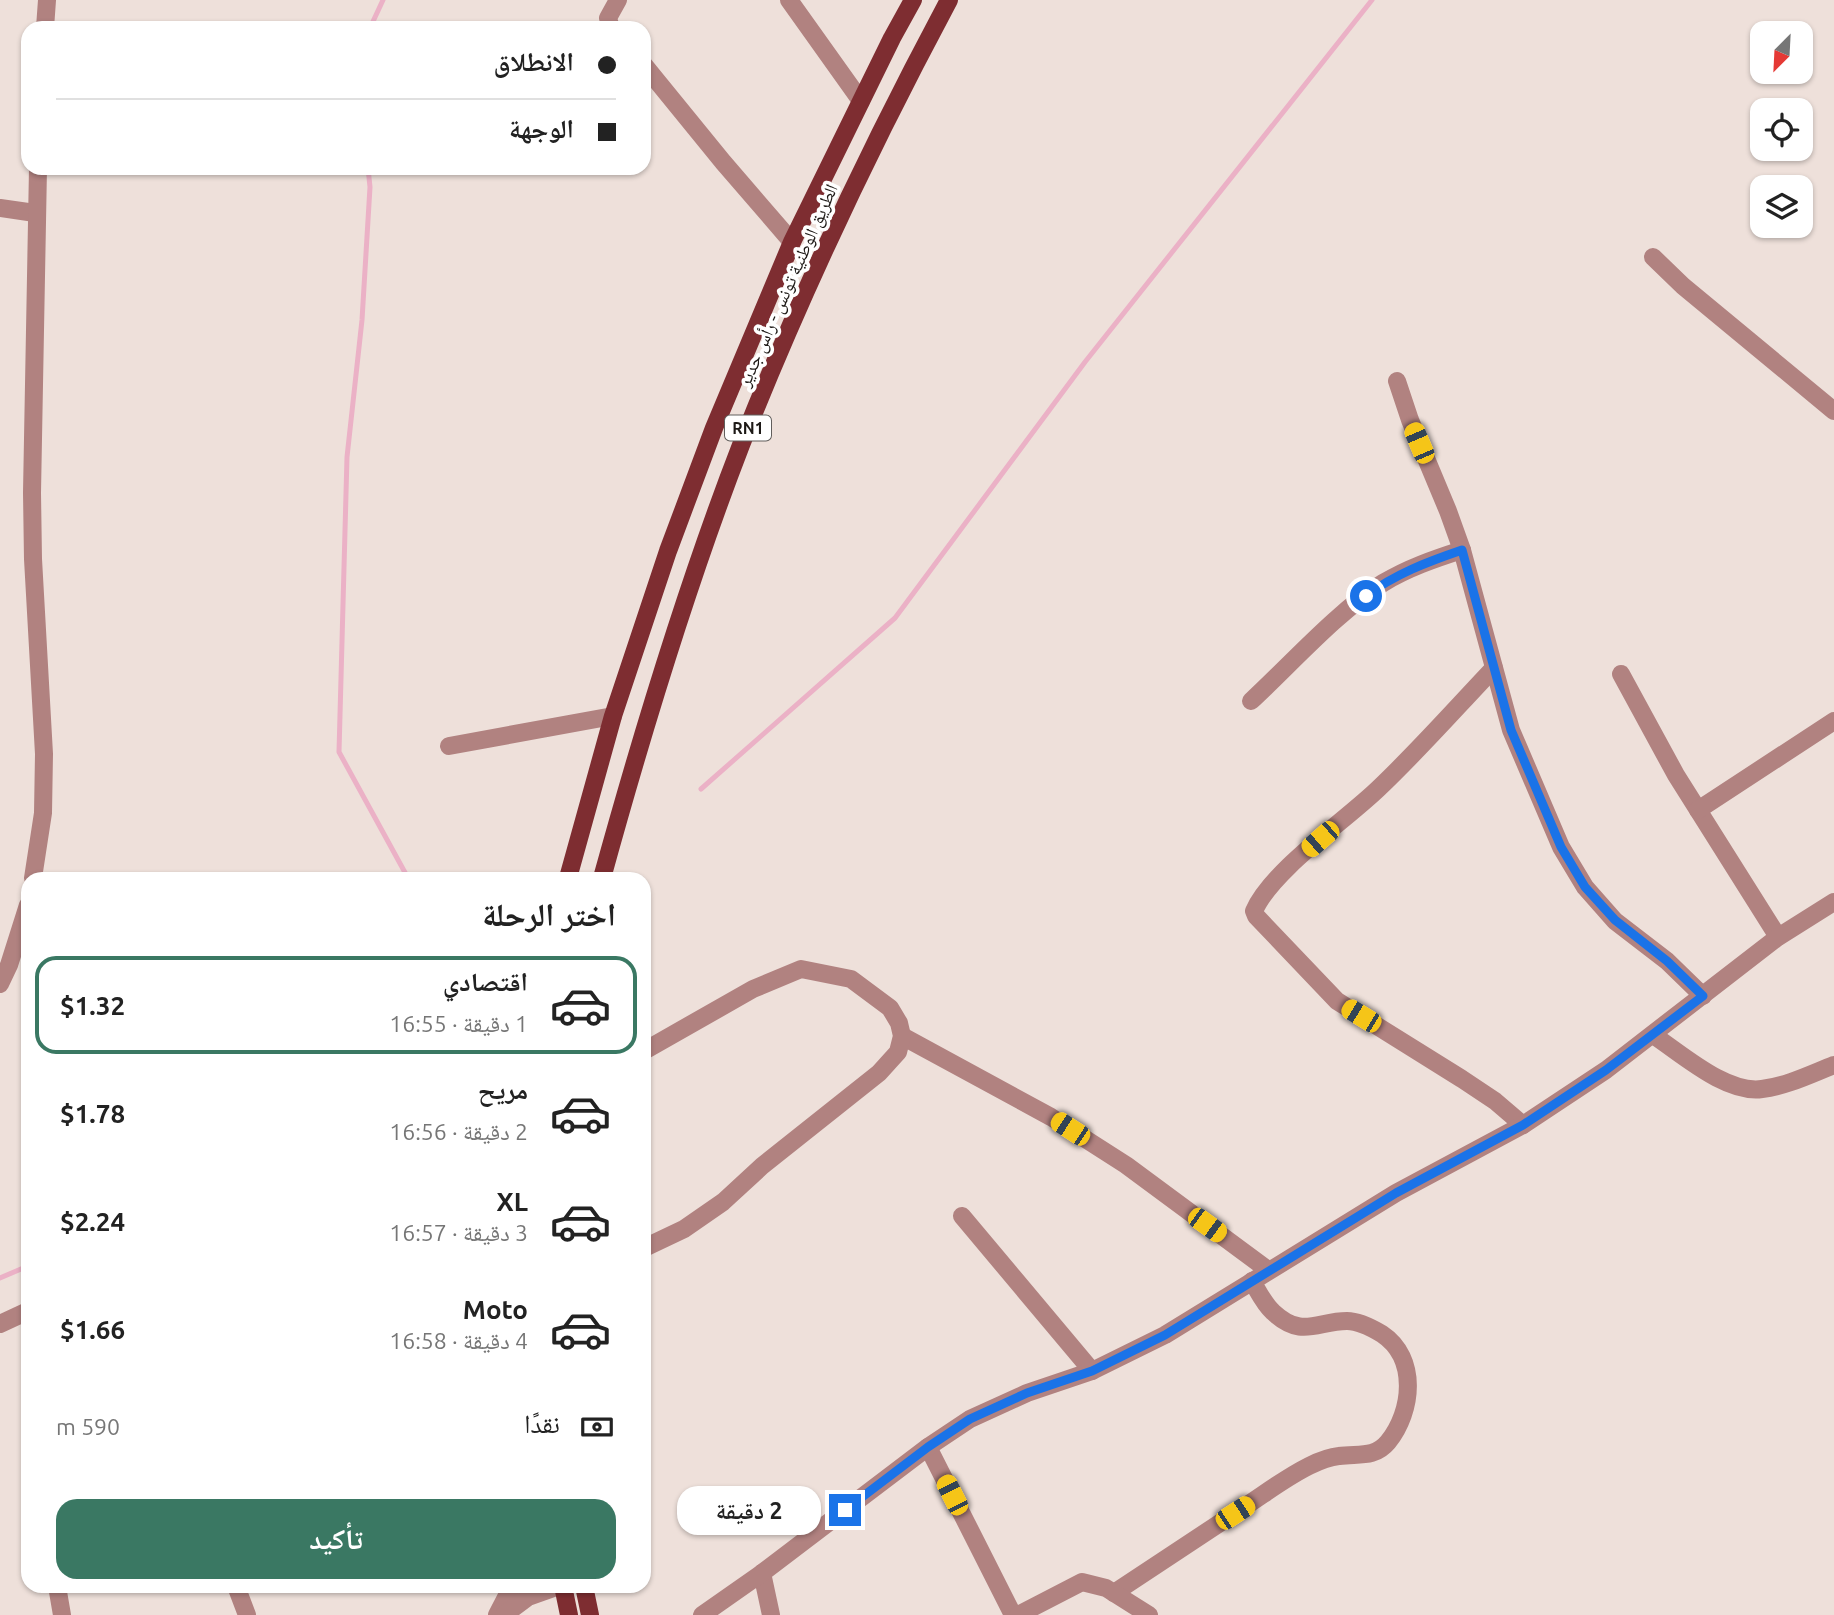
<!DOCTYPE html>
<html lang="ar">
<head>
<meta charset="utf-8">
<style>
	body { margin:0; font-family:Ubuntu,"Noto Naskh Arabic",sans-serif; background:#f2f2f2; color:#222; direction:rtl; height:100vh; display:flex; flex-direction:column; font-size:26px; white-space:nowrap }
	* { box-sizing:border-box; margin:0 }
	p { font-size:23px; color:#767676 }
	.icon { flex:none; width:38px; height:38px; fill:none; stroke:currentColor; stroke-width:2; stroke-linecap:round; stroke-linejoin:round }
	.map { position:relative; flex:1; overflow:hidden; direction:ltr }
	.side { position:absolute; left:21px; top:872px; width:630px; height:721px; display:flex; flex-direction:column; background:#fff; border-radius:21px; box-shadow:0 2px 5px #0004; direction:rtl }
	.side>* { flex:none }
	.hud { position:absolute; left:21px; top:21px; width:630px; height:154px; border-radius:21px; box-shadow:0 2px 5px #0004; direction:rtl; display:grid; align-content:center; height:154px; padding:0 35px; background:#fff }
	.needle { width:46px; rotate:204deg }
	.controls { position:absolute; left:1750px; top:21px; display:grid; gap:14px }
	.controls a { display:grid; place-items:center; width:63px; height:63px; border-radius:14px; background:#fff; box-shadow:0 2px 5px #0004; font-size:35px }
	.end { position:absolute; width:32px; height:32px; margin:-16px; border:9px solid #1a73e8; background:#fff; box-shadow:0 0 0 4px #fff }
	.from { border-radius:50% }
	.bubble { position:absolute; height:49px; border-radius:21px; background:#fff; box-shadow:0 2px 5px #0004; font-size:23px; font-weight:700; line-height:49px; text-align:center; direction:rtl }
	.car { position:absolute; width:21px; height:42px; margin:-21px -10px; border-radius:9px; box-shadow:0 0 5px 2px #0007; background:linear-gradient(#f5c518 24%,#345 0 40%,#f5c518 0 76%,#345 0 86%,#f5c518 0) }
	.hud b { display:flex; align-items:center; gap:24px; height:66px; font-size:26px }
	.hud b+b { border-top:2px solid #e0e0e0 }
	.hud i { width:18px; height:18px; background:#222 }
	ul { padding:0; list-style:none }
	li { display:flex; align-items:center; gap:21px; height:98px; margin:0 14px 10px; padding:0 21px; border:4px solid transparent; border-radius:21px }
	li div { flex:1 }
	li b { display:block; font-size:26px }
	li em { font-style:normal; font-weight:700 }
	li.current { border-color:#3a7863 }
	li>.icon { width:63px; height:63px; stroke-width:1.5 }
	h2 { padding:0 35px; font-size:32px; line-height:84px }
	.pay { display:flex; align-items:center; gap:18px; height:77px; padding:0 35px; font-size:26px }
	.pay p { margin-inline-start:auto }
	.primary-button { display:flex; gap:14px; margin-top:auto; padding:14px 35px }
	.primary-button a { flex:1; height:80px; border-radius:21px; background:#3a7863; color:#fff; font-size:28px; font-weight:700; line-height:80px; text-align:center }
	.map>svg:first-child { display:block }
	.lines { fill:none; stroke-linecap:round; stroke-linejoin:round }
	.stream { stroke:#ebb1c6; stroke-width:5 }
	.minor { stroke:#b18280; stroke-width:18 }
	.major { stroke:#7e2d31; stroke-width:18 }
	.route { stroke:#1a73e8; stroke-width:9 }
	.labels { text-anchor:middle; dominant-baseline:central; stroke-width:7; stroke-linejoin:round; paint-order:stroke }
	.shield { fill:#fff; stroke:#615e5c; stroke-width:2 }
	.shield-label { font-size:16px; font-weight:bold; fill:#1d1916 }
	.street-label { font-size:18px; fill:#1d1916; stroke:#fff }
</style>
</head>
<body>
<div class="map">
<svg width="1834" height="1615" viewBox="0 0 1834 1615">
	<rect width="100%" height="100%" fill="#eee0da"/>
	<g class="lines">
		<g class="stream">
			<path d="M370 28 383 0"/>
			<path d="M368 168 370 187 362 320 347 457 339 752 408 878"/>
			<path d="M701 789 895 618 1085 362 1372 0"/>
			<path d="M0 1278 28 1266"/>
		</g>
		<g class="minor">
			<path d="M789 0 861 101"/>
			<path d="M45 28 47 0"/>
			<path d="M611 28 608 18 618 0"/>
			<path d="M644 65 723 162 792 242"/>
			<path d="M0 208 35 213"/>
			<path d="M1653 257 1683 286 1834 411"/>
			<path d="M1397 381 1410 420 1448 511 1462 550 1511 730 1561 847 1585 887 1615 921 1667 961 1703 996"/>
			<path d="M1494 668C1456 708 1419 750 1379 788 1345 821 1272 870 1254 911L1256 916 1337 1001 1462 1079 1495 1101 1523 1125"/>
			<path d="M1621 674 1676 775 1778 937"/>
			<path d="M1251 701C1290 665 1338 611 1383 583 1408 568 1434 559 1462 550"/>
			<path d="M449 746 613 716"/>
			<path d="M1698 810 1834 721"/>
			<path d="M33 878 43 813 44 754 33 559 32 493 38 168"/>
			<path d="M0 984 9 965 28 905"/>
			<path d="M1653 1035C1682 1054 1726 1094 1762 1089 1787 1086 1811 1074 1834 1065"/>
			<path d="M902 1036 1051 1117 1126 1165 1268 1270"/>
			<path d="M644 1051 753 989 801 969 851 979 890 1008 899 1023 902 1036 898 1052 879 1073 762 1166 723 1202 684 1229 644 1248"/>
			<path d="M962 1216 1092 1371"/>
			<path d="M0 1324 28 1311"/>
			<path d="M928 1447 1013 1615"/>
			<path d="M762 1573 771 1615"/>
			<path d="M57 1586 62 1615"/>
			<path d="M236 1586 247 1615"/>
			<path d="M1114 1593C1155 1566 1196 1539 1238 1511 1262 1496 1283 1479 1309 1466 1319 1461 1328 1457 1339 1456 1357 1453 1374 1459 1388 1442 1413 1411 1418 1358 1382 1334 1372 1328 1359 1321 1347 1321 1317 1321 1302 1339 1273 1312 1264 1304 1258 1291 1252 1281"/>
			<path d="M497 1615 512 1586"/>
			<path d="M504 1615 528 1597 559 1586"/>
			<path d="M702 1615 762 1573 928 1447 970 1419 1027 1393 1092 1371 1165 1335 1396 1193 1523 1125 1606 1070 1778 937 1834 902"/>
			<path d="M1018 1615 1082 1582 1106 1588 1149 1615"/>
		</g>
		<g class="major">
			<path d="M568 878 613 716 668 551 714 428 792 242 892 38 913 0"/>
			<path d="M602 878C642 733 686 587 741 445 801 293 872 144 949 0"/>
			<path d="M563 1586 569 1615"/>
			<path d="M584 1586 590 1615"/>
		</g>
	</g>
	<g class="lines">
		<path class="route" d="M845 1510 928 1447 970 1419 1027 1393 1092 1371 1165 1335 1396 1193 1523 1125 1606 1070 1703 996 1667 961 1615 920 1585 887 1561 847 1511 730 1462 550C1427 562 1395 574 1366 596"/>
	</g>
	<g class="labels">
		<rect class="shield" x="725" y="415.5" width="46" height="25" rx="5"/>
		<g class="shield-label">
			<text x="748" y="428">RN1</text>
		</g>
		<g class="street-label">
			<text transform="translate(787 285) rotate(-66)">الطريق الوطنية تونس - رأس جدير</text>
		</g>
	</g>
</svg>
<div class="controls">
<a><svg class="needle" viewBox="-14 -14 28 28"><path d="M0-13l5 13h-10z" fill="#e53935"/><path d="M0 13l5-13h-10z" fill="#767676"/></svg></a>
<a><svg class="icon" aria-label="locate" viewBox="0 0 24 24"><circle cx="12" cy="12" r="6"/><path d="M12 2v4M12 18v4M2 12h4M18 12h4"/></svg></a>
<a><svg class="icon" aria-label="layers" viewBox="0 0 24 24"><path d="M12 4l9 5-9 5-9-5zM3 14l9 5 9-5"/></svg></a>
</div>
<i class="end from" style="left:1366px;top:596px"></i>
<i class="end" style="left:845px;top:1510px"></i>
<div class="bubble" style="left:677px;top:1486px;width:144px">2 دقيقة</div>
<i class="car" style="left:1419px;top:443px;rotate:337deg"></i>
<i class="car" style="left:1320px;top:839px;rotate:229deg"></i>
<i class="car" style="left:1361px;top:1016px;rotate:301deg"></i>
<i class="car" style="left:1070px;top:1129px;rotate:303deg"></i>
<i class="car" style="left:1207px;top:1225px;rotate:126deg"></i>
<i class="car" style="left:952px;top:1495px;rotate:333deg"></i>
<i class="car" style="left:1235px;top:1513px;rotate:57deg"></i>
<div class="hud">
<b><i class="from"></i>الانطلاق</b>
<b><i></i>الوجهة</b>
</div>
<section class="side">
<h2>اختر الرحلة</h2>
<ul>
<li class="current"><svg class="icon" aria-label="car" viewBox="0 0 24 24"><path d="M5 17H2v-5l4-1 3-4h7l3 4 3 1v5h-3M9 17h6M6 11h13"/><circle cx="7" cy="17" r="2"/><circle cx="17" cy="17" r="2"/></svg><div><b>اقتصادي</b><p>1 دقيقة · 16:55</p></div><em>$1.32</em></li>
<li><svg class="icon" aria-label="car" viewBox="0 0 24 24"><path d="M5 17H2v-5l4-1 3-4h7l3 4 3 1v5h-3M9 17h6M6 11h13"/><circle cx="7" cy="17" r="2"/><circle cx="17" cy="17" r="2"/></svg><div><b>مريح</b><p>2 دقيقة · 16:56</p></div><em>$1.78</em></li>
<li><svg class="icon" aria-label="car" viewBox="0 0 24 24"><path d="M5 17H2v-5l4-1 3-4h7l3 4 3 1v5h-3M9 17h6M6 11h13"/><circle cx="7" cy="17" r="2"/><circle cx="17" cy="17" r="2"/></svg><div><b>XL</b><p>3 دقيقة · 16:57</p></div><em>$2.24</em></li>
<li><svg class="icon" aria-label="car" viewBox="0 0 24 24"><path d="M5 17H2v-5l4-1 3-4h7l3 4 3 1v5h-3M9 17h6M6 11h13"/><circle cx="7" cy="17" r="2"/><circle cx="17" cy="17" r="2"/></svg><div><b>Moto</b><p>4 دقيقة · 16:58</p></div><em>$1.66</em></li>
</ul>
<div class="pay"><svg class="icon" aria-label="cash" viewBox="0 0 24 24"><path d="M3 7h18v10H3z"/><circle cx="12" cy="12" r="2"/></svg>نقدًا<p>590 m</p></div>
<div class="primary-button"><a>تأكيد</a></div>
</section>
</div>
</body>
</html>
